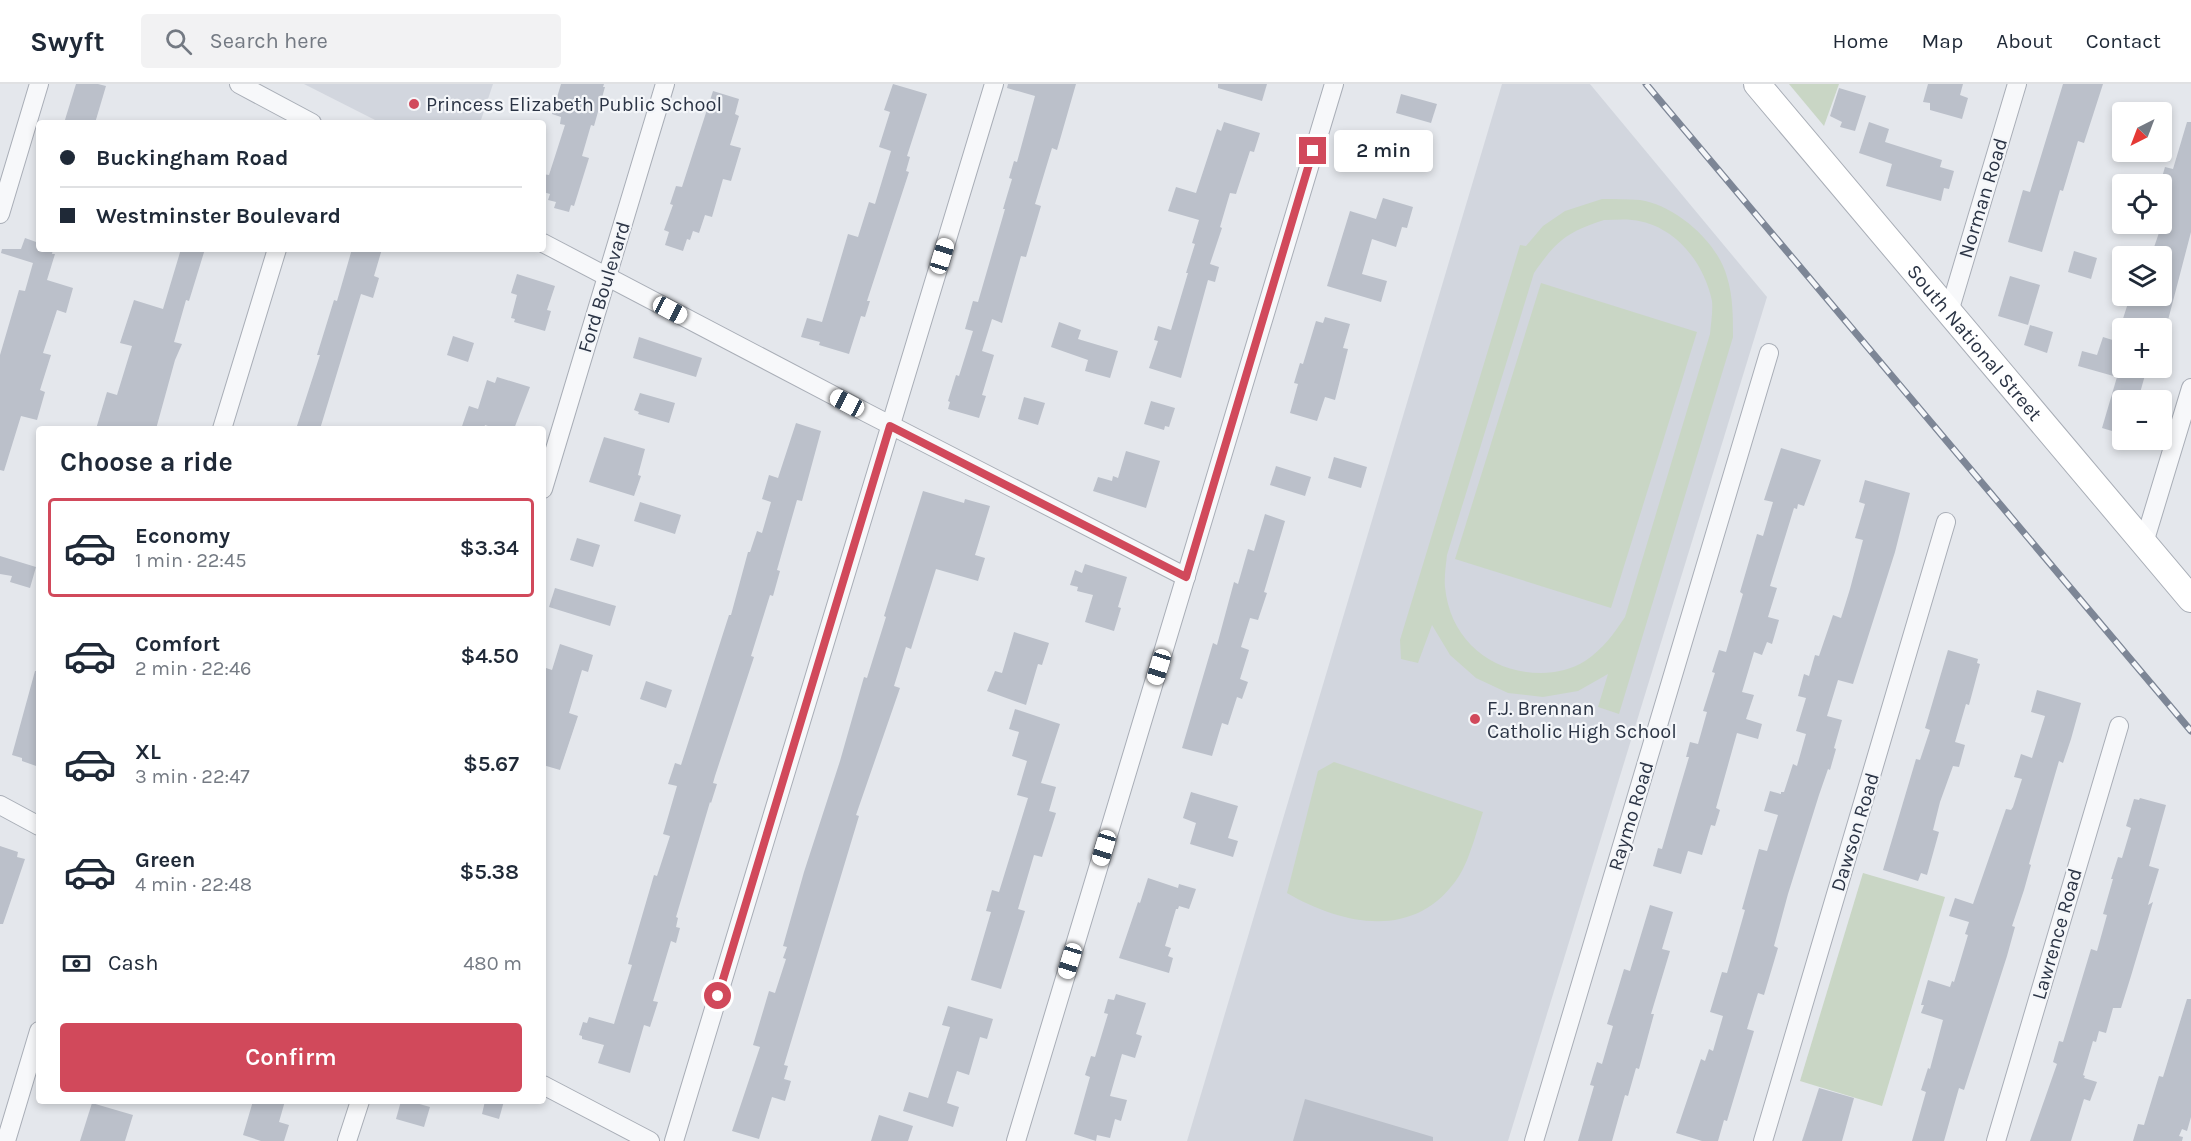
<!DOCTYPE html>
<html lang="en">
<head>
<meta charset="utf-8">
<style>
	body { margin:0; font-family:Karla,sans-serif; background:#f2f2f3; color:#1f2937; height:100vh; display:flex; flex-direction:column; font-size:22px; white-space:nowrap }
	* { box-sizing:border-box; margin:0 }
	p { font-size:20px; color:#747a83 }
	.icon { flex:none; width:33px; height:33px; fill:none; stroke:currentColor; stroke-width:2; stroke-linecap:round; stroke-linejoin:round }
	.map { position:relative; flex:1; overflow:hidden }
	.sheet { position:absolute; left:36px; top:342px; width:510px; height:678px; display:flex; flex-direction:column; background:#fff; border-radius:6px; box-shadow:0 3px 9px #0003 }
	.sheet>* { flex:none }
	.banner { position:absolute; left:36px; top:36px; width:510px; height:132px; border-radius:6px; box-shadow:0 3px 9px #0003; display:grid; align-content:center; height:132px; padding:0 24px; background:#fff }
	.needle { width:39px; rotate:222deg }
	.controls { position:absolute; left:2112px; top:18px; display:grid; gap:12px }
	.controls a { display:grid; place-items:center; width:60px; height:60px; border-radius:6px; background:#fff; box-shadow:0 3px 9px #0003; font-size:30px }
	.end { position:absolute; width:27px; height:27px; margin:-14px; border:8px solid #d1495b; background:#fff; box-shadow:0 0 0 3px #fff }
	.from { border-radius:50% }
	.bubble { position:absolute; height:42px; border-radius:6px; background:#fff; box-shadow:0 3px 9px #0003; font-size:20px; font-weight:600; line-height:42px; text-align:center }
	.car { position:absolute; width:18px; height:36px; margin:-18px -9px; border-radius:8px; box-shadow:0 0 4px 2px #0007; background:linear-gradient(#fff 24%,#345 0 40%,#fff 0 76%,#345 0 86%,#fff 0) }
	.banner b { display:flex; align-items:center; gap:21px; height:57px; font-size:22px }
	.banner b+b { border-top:2px solid #e0e1e3 }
	.banner i { width:15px; height:15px; background:#1f2937 }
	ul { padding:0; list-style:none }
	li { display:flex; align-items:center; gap:18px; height:99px; margin:0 12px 9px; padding:0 12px; border:3px solid transparent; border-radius:6px }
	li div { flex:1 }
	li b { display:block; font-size:22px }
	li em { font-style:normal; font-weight:600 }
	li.active { border-color:#d1495b }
	li>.icon { width:54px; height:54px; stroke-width:1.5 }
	h2 { padding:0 24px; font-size:27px; line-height:72px }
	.pay { display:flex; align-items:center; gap:15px; height:66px; padding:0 24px; font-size:22px }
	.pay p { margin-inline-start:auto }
	.action { display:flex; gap:12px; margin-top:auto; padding:12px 24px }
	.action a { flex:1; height:69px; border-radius:6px; background:#d1495b; color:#fff; font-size:24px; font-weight:600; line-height:69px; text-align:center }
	header { display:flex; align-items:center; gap:36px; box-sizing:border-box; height:84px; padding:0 30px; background:#fff; border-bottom:2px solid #e0e1e3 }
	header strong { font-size:28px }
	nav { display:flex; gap:33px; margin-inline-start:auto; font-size:21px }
	.search { width:420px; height:54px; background:#f2f2f3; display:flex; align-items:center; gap:15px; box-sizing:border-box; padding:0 21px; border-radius:6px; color:#747a83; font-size:22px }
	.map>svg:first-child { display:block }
	.built { fill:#d2d6de }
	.green { fill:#c9d6c5; fill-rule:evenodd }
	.building { fill:#bbc0ca }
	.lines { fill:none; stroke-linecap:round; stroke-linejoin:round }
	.street-casing { stroke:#a9aeb7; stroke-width:20 }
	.secondary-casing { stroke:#a9aeb7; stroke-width:28 }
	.street { stroke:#f7f8fa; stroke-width:18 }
	.secondary { stroke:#fff; stroke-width:26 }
	.rail-casing { stroke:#7d8696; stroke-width:7 }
	.rail { stroke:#f4f6f9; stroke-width:4.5; stroke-dasharray:14; stroke-linecap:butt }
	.route { stroke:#d1495b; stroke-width:8 }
	.poi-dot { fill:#d1495b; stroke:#f4f6f9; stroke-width:2 }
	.labels { text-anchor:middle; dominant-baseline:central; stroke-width:4.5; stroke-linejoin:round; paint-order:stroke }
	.poi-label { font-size:20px; fill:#2b3445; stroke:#f4f6f9; text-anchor:start }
	.street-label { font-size:20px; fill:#2b3445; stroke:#f4f6f9 }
</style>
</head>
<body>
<header>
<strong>Swyft</strong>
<div class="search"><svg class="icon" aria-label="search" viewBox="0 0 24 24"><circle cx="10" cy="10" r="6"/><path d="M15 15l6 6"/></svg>Search here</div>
<nav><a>Home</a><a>Map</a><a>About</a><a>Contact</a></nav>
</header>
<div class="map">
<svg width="2191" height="1057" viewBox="0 0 2191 1057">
	<rect width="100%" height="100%" fill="#e4e7ec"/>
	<g class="built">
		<path d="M304 0H493L480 39H381Z"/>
		<path d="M1502 0H1590L1767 213 1508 1057H1187Z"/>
	</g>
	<g class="green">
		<path d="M1789 0H1839L1824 42Z"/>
		<path d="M1602 115C1615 115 1628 115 1640 116 1675 121 1718 158 1727 193 1733 212 1733 233 1733 253L1619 630 1598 623 1608 590 1578 607 1543 613 1508 609 1476 594 1450 571 1432 541 1418 579 1401 575 1400 556 1520 161 1526 162 1543 142 1565 127ZM1604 136C1613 136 1623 135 1632 136 1674 140 1704 178 1712 217 1713 227 1711 239 1710 250L1625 533C1613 551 1603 565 1585 577 1573 585 1556 589 1541 589 1490 589 1450 555 1445 503 1444 493 1446 481 1447 471L1534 189C1556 157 1567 148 1604 136Z"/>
		<path d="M1541 199 1697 248 1611 524 1455 475Z"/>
		<path d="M1334 678 1483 728C1477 746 1469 777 1459 792 1417 857 1344 842 1287 809L1318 687Z"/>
		<path d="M1863 789 1945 813 1882 1022 1800 997Z"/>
	</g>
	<g class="building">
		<path d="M76 0H98L106 2 95 39H64Z"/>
		<path d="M561 0H604L603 3H605L594 42 591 41 582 72 589 74 574 122 571 121 569 128 554 124 556 118 548 116 550 110 543 108V90L549 91 565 41 560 40 561 33 552 30Z"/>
		<path d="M893 0 927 10 907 72 910 73 906 87 909 88 867 217H870L865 233 861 232 849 270 819 261 820 258 801 253 807 234 822 238 848 150 858 153 869 118 875 120 891 67 879 63 890 28 884 26Z"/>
		<path d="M1008 0H1076L1057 66 1052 64 1035 120 1041 122 1026 173 1021 172 1002 239 992 235 982 267 994 271 982 311 986 312 979 334 948 325 950 318 948 317 956 291 959 292 973 247 965 245 973 217 978 218 1005 125H1003L1012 95 1009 94 1014 77 1017 78 1035 12 1007 4Z"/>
		<path d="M1218 0H1267L1262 17 1218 4Z"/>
		<path d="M1928 0H1963L1960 11 1968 14 1962 35 1930 26V19L1923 18Z"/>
		<path d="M2063 0H2103L2084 59 2078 57 2063 107 2060 106 2042 168 2008 158 2023 106 2030 108Z"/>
		<path d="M1839 4 1866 12 1855 47 1840 43 1842 38 1830 32Z"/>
		<path d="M713 7 739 15 735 30 739 32 730 61 741 64 731 97 723 95 712 133 705 131 699 149 693 147 690 156 687 155 683 167 665 161 669 148 664 146 673 121 670 120 676 102 682 103Z"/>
		<path d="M1401 10 1437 20 1431 39 1396 29Z"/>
		<path d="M1224 38 1260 49 1254 68 1250 67 1236 110 1230 109 1220 143 1222 144 1210 180 1219 183 1215 198 1208 196 1181 294 1149 284 1158 257 1154 256 1158 242 1171 246 1188 189H1186L1195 160 1192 159 1199 136 1168 127 1176 103 1196 109 1217 45 1221 47Z"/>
		<path d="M1869 38 1889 45 1885 58 1942 76 1940 83 1954 87 1949 105 1944 104 1941 117 1886 102 1892 80 1859 69Z"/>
		<path d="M2187 38H2191V148L2166 244H2120L2128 219 2139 222 2143 212H2162V172H2151L2162 140V93L2165 83 2173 85Z"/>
		<path d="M1370 50 1401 59 1399 65 1404 66 1399 83 1363 73Z"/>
		<path d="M1383 114 1413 123 1407 144 1402 143 1396 163 1372 155 1362 190 1387 197 1381 218 1327 202 1350 127 1376 135Z"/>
		<path d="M25 154 39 159V165H53L52 170H55L47 196 73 204 66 229 57 226 43 269 51 271 40 306 45 308 37 336 21 332 4 387 0 386V271L19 206 25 207 33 179 1 169 2 165H21Z"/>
		<path d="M181 165H205L189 217 186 216 174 258 182 260 175 276 156 345H96L107 308 117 311 132 262 120 259 134 216 163 225Z"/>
		<path d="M352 165H382L374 192 379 194 373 214 361 210 320 345H296L320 271H317L334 216 337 217Z"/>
		<path d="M2074 167 2097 174 2091 195 2068 188Z"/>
		<path d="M517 190 555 202 547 226 551 227 545 247 514 238 515 235 511 234 517 211 511 209Z"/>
		<path d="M2010 192 2040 201 2028 241 1998 232Z"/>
		<path d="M1325 233 1350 240 1343 264 1348 265 1335 316 1325 313 1317 337 1290 329 1298 300 1294 299 1300 279 1303 280 1316 237 1323 239Z"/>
		<path d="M1059 238 1081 246 1078 255 1118 267 1110 294 1085 287 1088 276 1051 263Z"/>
		<path d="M2030 241 2053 248 2047 269 2024 261Z"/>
		<path d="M453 252 474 259 468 278 447 271Z"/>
		<path d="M639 253 702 274 696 293 633 274Z"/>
		<path d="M2103 253 2122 259V284H2147L2138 316H2122V350L2102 344 2117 293 2078 282 2082 267 2097 271Z"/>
		<path d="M497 293 530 303 514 345H497L485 341 484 345H461L469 322 478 325 487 296 495 299Z"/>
		<path d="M640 309 675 319 669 339 638 330 639 328 634 326Z"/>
		<path d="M1024 313 1045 319 1038 341 1018 335Z"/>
		<path d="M1151 317 1175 324 1169 343 1165 342 1164 346 1144 340Z"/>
		<path d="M796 339 821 347 802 417 797 416 777 486 780 487 773 512 770 511 751 572 754 573 715 692 713 699 717 700 711 719 710 718 676 833 678 834 676 843 680 844 676 859 671 857 653 917 658 918 650 943 644 941 630 989 598 979 604 961 582 955V952L579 951 583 938 587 939 589 933 614 940 632 881 628 880 654 791 657 792 670 752 663 750 677 702 668 700 675 679 681 681 729 531H731L748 468H750L757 447 762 449 771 418 762 415 769 391 778 394Z"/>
		<path d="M604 353 645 365 638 391 641 392 634 412 589 398Z"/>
		<path d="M1781 364 1821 376 1804 422 1798 420 1797 425 1794 424 1770 502 1777 504 1768 533 1779 536 1772 560 1767 558 1762 571 1754 568 1742 608 1754 611 1746 635 1762 640 1758 655 1737 649 1716 724 1720 726 1715 742 1711 741 1702 771 1688 767 1681 790 1653 782 1658 764 1662 765 1678 710 1689 673H1686L1690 658 1698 660 1707 628 1703 627 1715 589 1712 588 1719 566 1726 568 1743 510 1740 508 1757 450 1763 452 1773 418 1764 416Z"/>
		<path d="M1126 367 1160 377 1146 424 1093 407 1098 393 1112 397 1113 392 1118 394Z"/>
		<path d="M1334 373 1367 383 1361 404 1328 394Z"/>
		<path d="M1276 382 1311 393 1305 412 1270 401Z"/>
		<path d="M1865 396 1910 409 1895 468 1853 600 1838 596 1827 632 1842 636 1834 664 1836 665 1830 686 1828 685 1819 711 1788 810 1774 862 1778 864 1764 911 1758 909 1747 945 1754 947 1727 1037 1724 1036 1718 1057H1702L1676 1049 1701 975 1705 977 1709 965 1713 967 1723 932 1710 928 1722 888 1727 889 1745 826 1742 825 1759 765 1767 767 1778 731 1764 727 1770 707 1781 710V708H1784L1793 680 1797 682 1806 650 1796 647 1806 614 1798 612 1804 590 1809 592 1815 571 1819 572 1833 531 1841 534 1850 505 1863 456 1855 454 1865 420 1859 418Z"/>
		<path d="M923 407 964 419 965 415 990 422 975 471 985 474 978 497 936 485 911 565 906 563 894 602 900 604 856 731 859 732 784 981 788 982 784 995 791 997 785 1017 772 1013 759 1055 732 1047 760 963 753 961 769 907 775 909 786 875 783 874 787 863 783 862 804 788 840 677 864 593 867 594 886 533 884 532Z"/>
		<path d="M640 418 681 431 675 450 634 437Z"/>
		<path d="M1265 430 1285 437 1264 508 1267 509 1258 536 1250 534 1241 563 1249 566 1240 595 1248 598 1242 615 1237 613 1228 641 1222 639 1212 672 1182 664 1213 559 1217 561 1234 498 1238 500 1248 465 1254 467Z"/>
		<path d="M577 454 600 461 593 483 570 476Z"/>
		<path d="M0 472 36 483 30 504 10 498 12 492 0 490Z"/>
		<path d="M1085 480 1127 493 1118 523 1121 524 1114 547 1085 538 1093 511 1077 507 1078 503 1070 501 1075 486 1082 489Z"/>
		<path d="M555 504 616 522 610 542 549 523Z"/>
		<path d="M1014 548 1049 559 1042 581 1038 580 1026 621 987 607 995 587 1002 589Z"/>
		<path d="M560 560 593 571 588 588 582 586 569 629 578 632 560 686 543 681V583L552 586Z"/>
		<path d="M1948 566 1978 575 1977 579 1980 580 1969 621 1966 620 1955 658 1965 661 1959 683 1953 682 1940 718 1933 746 1939 748 1927 791 1921 789 1918 797 1883 786 1916 675 1920 676 1930 646 1925 644Z"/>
		<path d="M35 587H39V683L22 677V674L12 671Z"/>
		<path d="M646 597 672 606 666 624 640 615Z"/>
		<path d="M2037 606 2081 619 2071 655 2063 679 2059 677 2029 780 2031 781 2024 806 2012 842 2015 843 2007 872 1964 1006 1959 1004 1944 1057H1912L1926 1008 1921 1006 1928 984 1930 985 1943 936 1921 929 1924 921H1921L1928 896 1950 903 1952 897 1954 898 1968 851 1965 850 1969 838 1949 832 1955 814 1973 820 2006 725 2011 726 2013 723 2022 695 2014 693 2021 670 2032 674 2045 632 2031 628Z"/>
		<path d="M1015 625 1060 640 1041 699 1056 703 1049 727 1056 729 1042 773 1034 771 1018 825 1025 827 1001 905 971 896 991 828 986 827 992 806 999 808 1028 714 1017 711 1027 677 1012 672 1019 648 1009 645Z"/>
		<path d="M1191 708 1238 722 1228 754 1238 757 1233 773 1190 760 1196 739 1183 734Z"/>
		<path d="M2140 714 2166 721 2149 782 2159 785 2148 821 2153 818 2131 892 2121 924H2113L2106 949 2099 947 2096 958 2093 957 2083 991 2085 992 2084 994 2097 998 2090 1017 2084 1015 2071 1057H2030L2057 980 2053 978 2059 957 2063 958 2091 865 2097 867 2107 831 2103 830 2113 795H2111L2118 773 2122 774 2131 744 2126 742 2134 715 2139 716Z"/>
		<path d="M0 762 18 768 17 773 25 775 3 840H0Z"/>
		<path d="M1148 794 1178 804 1179 800 1196 805 1189 825 1179 822 1178 825H1176L1165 862 1171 864 1168 872 1173 874 1169 889 1119 874 1138 818 1140 819Z"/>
		<path d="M1650 821 1673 828 1662 865 1670 867 1651 930H1654L1639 985 1636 984 1628 1012 1625 1011 1612 1057H1578L1594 1002 1590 1001 1597 978 1602 980 1613 942 1607 940 1614 918 1624 885 1630 887Z"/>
		<path d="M1116 910 1146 919 1136 950 1142 952 1135 974 1122 970 1110 1012 1127 1016 1121 1037 1115 1035 1110 1054 1097 1051 1096 1057 1074 1050 1090 993 1085 991 1091 972 1095 973 1108 930 1104 929 1108 915 1114 916Z"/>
		<path d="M2187 915H2191V1033L2187 1047 2182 1045 2179 1052 2183 1053 2182 1057H2133L2138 1040 2144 1041 2159 992 2163 993Z"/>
		<path d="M948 922 993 935 987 955 980 953 969 991 957 987 947 1019 959 1023 953 1043 903 1027 909 1008 928 1014 950 943 942 941Z"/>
		<path d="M1819 1004 1854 1014 1842 1057H1802Z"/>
		<path d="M1305 1015 1433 1053V1057H1293Z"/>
		<path d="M253 1017H285L279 1038 289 1041 284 1057H261L243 1051Z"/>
		<path d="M401 1017H409L430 1023 424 1043 396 1035Z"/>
		<path d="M485 1017H504L499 1035 482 1030Z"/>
		<path d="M92 1019 133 1031 125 1057H80Z"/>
		<path d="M879 1031 913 1042 908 1057H871Z"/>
	</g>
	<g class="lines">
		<g class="street-casing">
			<g id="street">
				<path d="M239 0 312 39"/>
				<path d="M0 130 39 0"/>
				<path d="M543 159 867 329 1186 493"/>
				<path d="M1949 228 2017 0"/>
				<path d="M222 345 277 165"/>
				<path d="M543 405 665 0"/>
				<path d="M2144 459 2191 304"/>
				<path d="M0 721 39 742"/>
				<path d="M543 1001 650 1057"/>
				<path d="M6 1057 39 947"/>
				<path d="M347 1057 360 1017"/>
				<path d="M674 1057 994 0"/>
				<path d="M1016 1057 1334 0"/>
				<path d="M1534 1057 1769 269"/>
				<path d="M1763 1057 1946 438"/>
				<path d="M1996 1057 2119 642"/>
			</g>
		</g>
		<g class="secondary-casing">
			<g id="secondary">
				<path id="s1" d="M1757 0 2191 515"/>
			</g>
		</g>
		<use href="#street" class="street"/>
		<use href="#secondary" class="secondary"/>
		<g class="rail-casing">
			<path id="rail" d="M1646 0 2191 647"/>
		</g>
		<use href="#rail" class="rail"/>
	</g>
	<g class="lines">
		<path class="route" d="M718 912 890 342 1186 493 1313 67"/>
	</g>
	<g class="poi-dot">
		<circle cx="414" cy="20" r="6"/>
		<circle cx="1475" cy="635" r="6"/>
	</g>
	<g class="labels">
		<g class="poi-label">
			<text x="426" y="20">Princess Elizabeth Public School</text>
			<text x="1487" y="624">F.J. Brennan<tspan x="1487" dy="23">Catholic High School</tspan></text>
		</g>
		<g class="street-label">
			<text transform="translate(1983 114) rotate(-73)">Norman Road</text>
			<text transform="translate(604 203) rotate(-73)">Ford Boulevard</text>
			<text stroke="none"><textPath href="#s1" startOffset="338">South National Street</textPath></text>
			<text transform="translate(1631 732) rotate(-73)">Raymo Road</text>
			<text transform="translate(1855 748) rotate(-73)">Dawson Road</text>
			<text transform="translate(2057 850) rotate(-74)">Lawrence Road</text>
		</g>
	</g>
</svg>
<div class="controls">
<a><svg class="needle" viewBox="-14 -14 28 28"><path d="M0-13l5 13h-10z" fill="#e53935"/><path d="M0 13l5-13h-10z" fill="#747a83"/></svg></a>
<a><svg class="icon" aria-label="locate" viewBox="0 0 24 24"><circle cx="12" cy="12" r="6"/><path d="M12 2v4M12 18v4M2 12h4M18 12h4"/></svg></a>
<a><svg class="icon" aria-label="layers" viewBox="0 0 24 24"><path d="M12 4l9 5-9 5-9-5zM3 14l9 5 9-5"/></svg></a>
<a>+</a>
<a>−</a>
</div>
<i class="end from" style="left:718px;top:912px"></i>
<i class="end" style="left:1313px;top:67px"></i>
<div class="bubble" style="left:1334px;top:46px;width:99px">2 min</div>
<i class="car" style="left:942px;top:172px;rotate:17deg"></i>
<i class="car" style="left:670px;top:226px;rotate:118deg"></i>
<i class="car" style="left:847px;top:319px;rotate:298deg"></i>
<i class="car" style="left:1159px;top:583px;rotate:197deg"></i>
<i class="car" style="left:1104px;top:764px;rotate:197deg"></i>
<i class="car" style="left:1070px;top:877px;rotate:197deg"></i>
<div class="banner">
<b><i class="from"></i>Buckingham Road</b>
<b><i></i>Westminster Boulevard</b>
</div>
<section class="sheet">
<h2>Choose a ride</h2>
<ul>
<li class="active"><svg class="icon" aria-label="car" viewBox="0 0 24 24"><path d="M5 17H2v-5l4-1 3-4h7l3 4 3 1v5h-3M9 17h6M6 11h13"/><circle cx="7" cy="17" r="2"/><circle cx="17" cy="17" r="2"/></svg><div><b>Economy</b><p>1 min · 22:45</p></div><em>$3.34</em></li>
<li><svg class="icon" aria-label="car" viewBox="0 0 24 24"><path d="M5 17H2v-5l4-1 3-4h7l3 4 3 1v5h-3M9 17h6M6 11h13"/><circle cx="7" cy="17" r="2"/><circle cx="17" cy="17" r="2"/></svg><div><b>Comfort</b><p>2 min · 22:46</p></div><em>$4.50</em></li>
<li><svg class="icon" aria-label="car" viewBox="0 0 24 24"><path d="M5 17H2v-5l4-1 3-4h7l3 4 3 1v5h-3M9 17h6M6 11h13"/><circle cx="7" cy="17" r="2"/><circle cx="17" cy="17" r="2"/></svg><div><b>XL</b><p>3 min · 22:47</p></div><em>$5.67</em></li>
<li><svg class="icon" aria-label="car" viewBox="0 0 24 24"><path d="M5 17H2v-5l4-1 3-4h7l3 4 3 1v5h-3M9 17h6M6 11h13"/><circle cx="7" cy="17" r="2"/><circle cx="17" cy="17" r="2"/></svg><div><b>Green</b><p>4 min · 22:48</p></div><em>$5.38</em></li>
</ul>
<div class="pay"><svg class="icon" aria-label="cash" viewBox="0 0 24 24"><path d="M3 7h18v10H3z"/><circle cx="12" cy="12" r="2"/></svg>Cash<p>480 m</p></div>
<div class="action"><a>Confirm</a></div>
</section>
</div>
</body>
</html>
